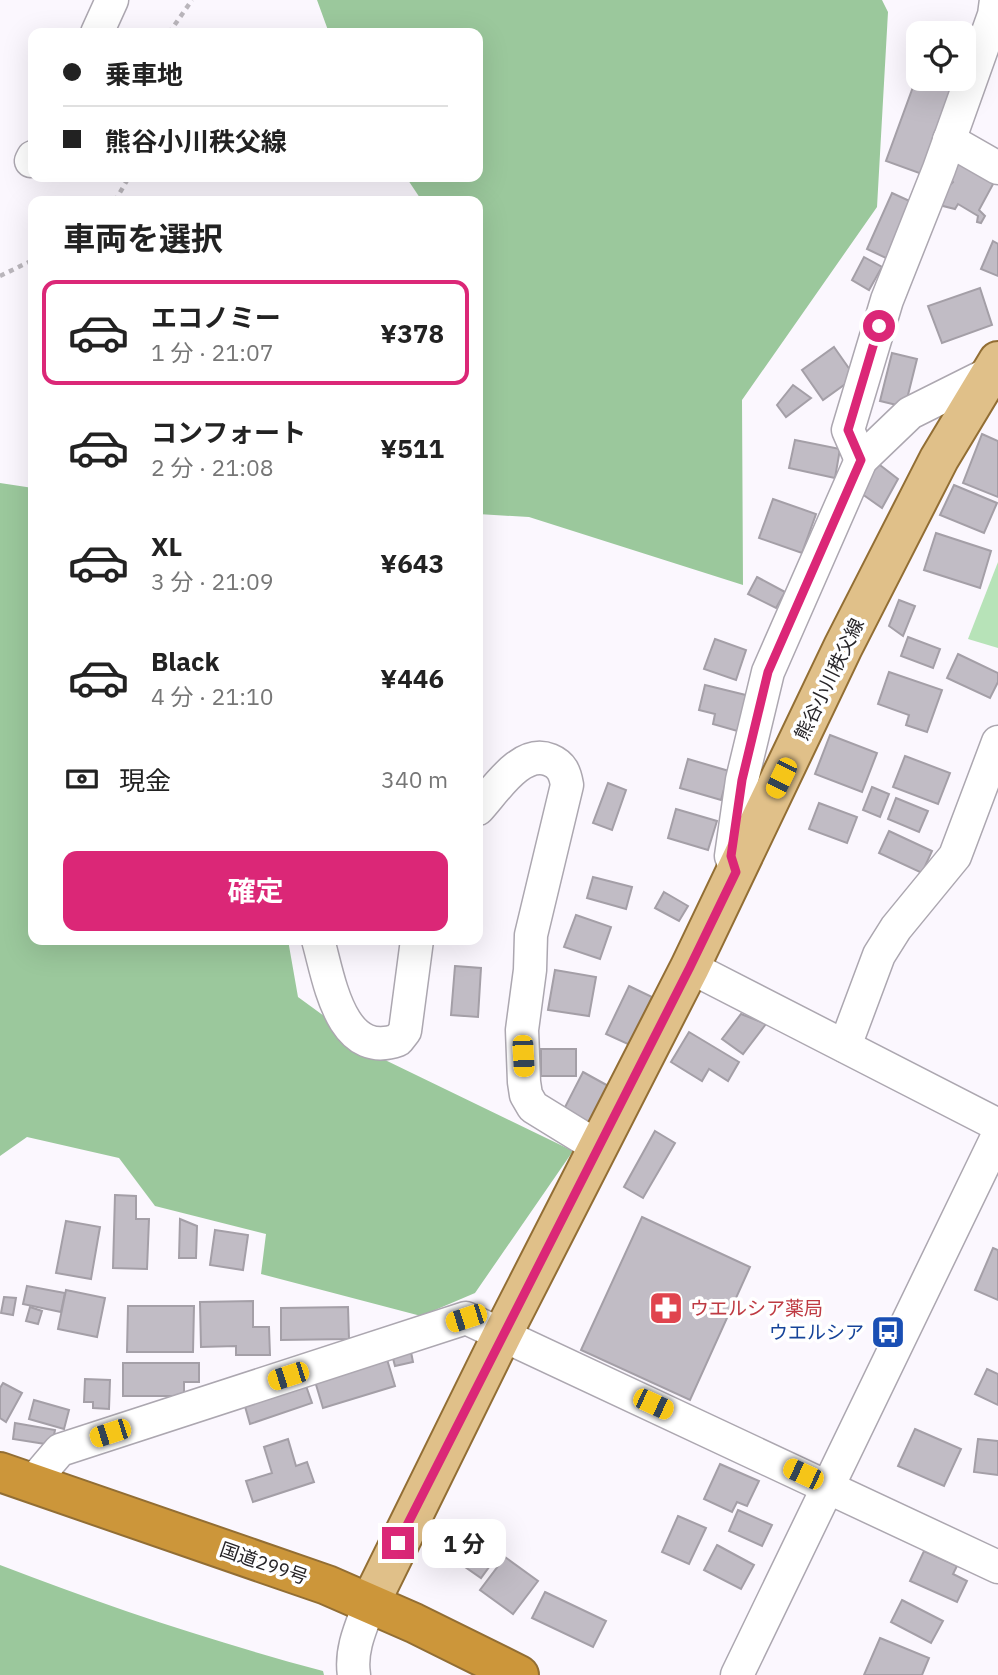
<!DOCTYPE html>
<html lang="ja">
<head>
<meta charset="utf-8">
<style>
	body { margin:0; font-family:"IBM Plex Sans","Noto Sans JP",sans-serif; background:#f2f2f2; color:#222; height:100vh; display:flex; flex-direction:column; font-size:26px; white-space:nowrap }
	* { box-sizing:border-box; margin:0 }
	p { font-size:23px; color:#767676 }
	.icon { flex:none; width:38px; height:38px; fill:none; stroke:currentColor; stroke-width:2; stroke-linecap:round; stroke-linejoin:round }
	.map { position:relative; flex:1; overflow:hidden }
	.sheet { position:absolute; left:28px; top:196px; width:455px; height:749px; display:flex; flex-direction:column; background:#fff; border-radius:14px; box-shadow:0 7px 28px #0002 }
	.sheet>* { flex:none }
	.banner { position:absolute; left:28px; top:28px; width:455px; height:154px; border-radius:14px; box-shadow:0 7px 28px #0002; display:grid; align-content:center; height:154px; padding:0 35px; background:#fff }
	.controls { position:absolute; left:906px; top:21px; display:grid; gap:14px }
	.controls a { display:grid; place-items:center; width:70px; height:70px; border-radius:14px; background:#fff; box-shadow:0 7px 28px #0002; font-size:35px }
	.end { position:absolute; width:32px; height:32px; margin:-16px; border:9px solid #db2777; background:#fff; box-shadow:0 0 0 4px #fff }
	.from { border-radius:50% }
	.bubble { position:absolute; height:49px; border-radius:14px; background:#fff; box-shadow:0 7px 28px #0002; font-size:23px; font-weight:700; line-height:49px; text-align:center }
	.car { position:absolute; width:21px; height:42px; margin:-21px -10px; border-radius:9px; box-shadow:0 0 5px 2px #0007; background:linear-gradient(#f5c518 24%,#345 0 40%,#f5c518 0 76%,#345 0 86%,#f5c518 0) }
	.banner b { display:flex; align-items:center; gap:24px; height:66px; font-size:26px }
	.banner b+b { border-top:2px solid #e0e0e0 }
	.banner i { width:18px; height:18px; background:#222 }
	ul { padding:0; list-style:none }
	li { display:flex; align-items:center; gap:21px; height:105px; margin:0 14px 10px; padding:0 21px; border:4px solid transparent; border-radius:14px }
	li div { flex:1 }
	li b { display:block; font-size:26px }
	li em { font-style:normal; font-weight:700 }
	li.on { border-color:#db2777 }
	li>.icon { width:63px; height:63px; stroke-width:1.5 }
	h2 { padding:0 35px; font-size:32px; line-height:84px }
	.pay { display:flex; align-items:center; gap:18px; height:77px; padding:0 35px; font-size:26px }
	.pay p { margin-inline-start:auto }
	.cta { display:flex; gap:14px; margin-top:auto; padding:14px 35px }
	.cta a { flex:1; height:80px; border-radius:14px; background:#db2777; color:#fff; font-size:28px; font-weight:700; line-height:80px; text-align:center }
	.map>svg:first-child { display:block }
	.green { fill:#b7e3b8 }
	.forest { fill:#9bc89c }
	.building { fill:#c1bcc5; stroke:#a49fa7; stroke-width:2 }
	.lines { fill:none; stroke-linecap:round; stroke-linejoin:round }
	.minor-casing { stroke:#aca7b0; stroke-width:35 }
	.major-casing { stroke:#926e34; stroke-width:42 }
	.highway-casing { stroke:#926e34; stroke-width:42 }
	.path { stroke:#bab6bc; stroke-width:4.5; stroke-dasharray:5 5; stroke-linecap:butt }
	.minor { stroke:#fff; stroke-width:32 }
	.major { stroke:#e0c089; stroke-width:38 }
	.highway { stroke:#cc963a; stroke-width:38 }
	.route { stroke:#db2777; stroke-width:9 }
	.labels { text-anchor:middle; dominant-baseline:central; stroke-width:7; stroke-linejoin:round; paint-order:stroke }
	.street-label { font-size:19px; fill:#272528; stroke:#fff }
	.health-label { font-size:19px; fill:#be3a42; stroke:#fff; text-anchor:start }
	.transit-label { font-size:19px; fill:#164399; stroke:#fff; text-anchor:end }
</style>
</head>
<body>
<div class="map">
<svg width="998" height="1675" viewBox="0 0 998 1675">
	<rect width="100%" height="100%" fill="#fbf7fe"/>
	<path class="green" d="M998 562V648L968 639Z"/>
	<g class="forest">
		<path d="M317 0H882L888 12 877 207 742 400 743 585 529 517 478 514V201H422L406 177H478V33H329Z"/>
		<path d="M0 483 33 488V940H288L298 997 383 1059 573 1151 475 1293 421 1316 261 1274 266 1234 155 1206 119 1158 27 1137 0 1156Z"/>
		<path d="M0 1565C106 1606 214 1642 323 1671L324 1675H0Z"/>
	</g>
	<g class="building">
		<path d="M917 76 953 90 922 174 886 161Z"/>
		<path d="M961 155 998 175 979 210 985 216 981 223 977 222 978 216 958 204 955 209 939 205 947 185H950L953 182 951 179Z"/>
		<path d="M892 193 914 203 888 259 867 249Z"/>
		<path d="M993 241 998 244V276L981 269Z"/>
		<path d="M864 257 882 267 869 290 852 280Z"/>
		<path d="M980 288 992 325 942 343 928 306Z"/>
		<path d="M834 347 855 377 823 400 802 370Z"/>
		<path d="M892 353 917 359 905 407 880 401Z"/>
		<path d="M793 385 811 398 786 417 777 405Z"/>
		<path d="M982 434 998 441V497L963 483Z"/>
		<path d="M795 440 840 449 835 478 789 468Z"/>
		<path d="M876 462 898 479 882 508 862 494Z"/>
		<path d="M954 485 997 503 984 533 940 515Z"/>
		<path d="M773 499 816 514 802 553 759 538Z"/>
		<path d="M936 533 991 551 980 588 924 570Z"/>
		<path d="M757 577 785 592 776 608 748 594Z"/>
		<path d="M899 600 915 606 903 636 889 626Z"/>
		<path d="M908 637 940 649 933 668 901 656Z"/>
		<path d="M715 639 746 650 736 680 704 669Z"/>
		<path d="M958 654 998 673V682L990 698 947 678Z"/>
		<path d="M889 672 942 690 927 732 906 725 909 715 878 704Z"/>
		<path d="M705 685 750 696 741 732 713 724 715 714 699 710Z"/>
		<path d="M830 735 877 753 862 792 815 774Z"/>
		<path d="M905 756 950 773 938 804 893 787Z"/>
		<path d="M688 759 729 771 721 800 680 788Z"/>
		<path d="M608 783 626 790 612 830 593 823Z"/>
		<path d="M872 787 889 794 880 817 863 810Z"/>
		<path d="M896 798 928 811 919 832 888 819Z"/>
		<path d="M819 803 857 817 847 843 809 829Z"/>
		<path d="M676 809 717 821 708 850 668 838Z"/>
		<path d="M889 831 932 851 922 873 879 853Z"/>
		<path d="M593 877 632 887 626 909 587 898Z"/>
		<path d="M664 892 688 906 679 921 655 908Z"/>
		<path d="M576 915 611 927 600 959 564 947Z"/>
		<path d="M455 966 481 968 478 1017 451 1015Z"/>
		<path d="M555 970 596 977 589 1016 548 1010Z"/>
		<path d="M629 986 652 997 630 1045 606 1034Z"/>
		<path d="M741 1014 766 1024 743 1054 722 1039Z"/>
		<path d="M689 1032 739 1062 728 1081 709 1069 702 1081 671 1062Z"/>
		<rect x="541" y="1049" width="35" height="27"/>
		<path d="M583 1072 612 1088 591 1128 562 1113Z"/>
		<path d="M655 1131 675 1143 643 1198 624 1187Z"/>
		<path d="M115 1195 136 1196V1219H149L147 1269 113 1268Z"/>
		<path d="M642 1217 750 1267 690 1400 581 1350Z"/>
		<path d="M180 1219 197 1226 196 1258H179Z"/>
		<path d="M66 1221 100 1227 91 1279 56 1273Z"/>
		<path d="M215 1230 248 1235 243 1270 210 1265Z"/>
		<path d="M993 1248 998 1250V1300L975 1290Z"/>
		<path d="M27 1286 65 1293 61 1312 23 1304Z"/>
		<path d="M66 1290 105 1298 97 1337 58 1329Z"/>
		<path d="M4 1297 16 1298 13 1315 1 1313Z"/>
		<path d="M253 1301V1327H269L270 1355H236V1346L201 1347 200 1302Z"/>
		<path d="M128 1306H194L193 1352H127Z"/>
		<path d="M30 1307 42 1311 38 1324 26 1321Z"/>
		<path d="M348 1307 349 1339 281 1340V1308Z"/>
		<path d="M410 1347 413 1362 395 1366 391 1351Z"/>
		<path d="M386 1356 395 1386 323 1408 314 1378Z"/>
		<path d="M123 1363H199V1382H184V1396H123Z"/>
		<path d="M987 1369 998 1374V1405L975 1394Z"/>
		<path d="M85 1379 110 1380 109 1409 93 1408V1402H84Z"/>
		<path d="M3 1383 22 1393 6 1422 0 1418V1388Z"/>
		<path d="M305 1383 312 1403 250 1424 244 1403Z"/>
		<path d="M34 1400 69 1410 64 1429 29 1419Z"/>
		<path d="M15 1423 55 1430 52 1445 13 1439Z"/>
		<path d="M915 1429 961 1449 944 1486 898 1466Z"/>
		<path d="M288 1439 296 1466 307 1462 314 1482 253 1502 246 1481 272 1473 264 1447Z"/>
		<path d="M978 1439 998 1441V1475L974 1472Z"/>
		<path d="M720 1464 759 1481 747 1506 737 1502 732 1512 704 1499Z"/>
		<path d="M738 1510 772 1525 762 1546 729 1531Z"/>
		<path d="M678 1516 706 1528 689 1564 662 1552Z"/>
		<path d="M477 1530 503 1548 481 1578 455 1560Z"/>
		<path d="M717 1545 754 1565 741 1589 704 1570Z"/>
		<path d="M924 1551 957 1566 953 1574 967 1581 957 1602 910 1581Z"/>
		<path d="M505 1557 538 1581 513 1614 480 1590Z"/>
		<path d="M545 1592 606 1621 593 1647 532 1618Z"/>
		<path d="M902 1600 943 1621 931 1643 891 1622Z"/>
		<path d="M880 1638 929 1658 922 1675H864Z"/>
	</g>
	<g class="lines">
		<g class="minor-casing">
			<g id="minor">
				<path d="M97 33 112 0"/>
				<path d="M949 140 998 168"/>
				<path d="M31 161 33 157"/>
				<path d="M861 460 848 430 887 300 939 169 994 15 996 0"/>
				<path d="M478 809C495 791 521 748 550 760 562 765 565 773 567 785L531 935 530 970 522 1030 524 1082 526 1095 533 1107 598 1147"/>
				<path d="M736 870 731 856 742 780 768 672 861 460 910 413 990 373"/>
				<path d="M318 940C329 978 340 1061 398 1040L405 1031 417 940"/>
				<path d="M690 967 998 1125"/>
				<path d="M845 1046 879 955 896 928 955 856 998 742"/>
				<path d="M32 1483 60 1450 466 1318 998 1567"/>
				<path d="M354 1675C350 1650 361 1627 370 1603"/>
				<path d="M737 1675 998 1135"/>
			</g>
		</g>
		<g class="major-casing">
			<path id="major" d="M370 1603 503 1333 690 967 843 647 939 459 998 361"/>
		</g>
		<g class="highway-casing">
			<path id="highway" d="M0 1472 327 1585 414 1623 519 1675"/>
		</g>
		<g class="path">
			<path d="M169 33 192 0"/>
			<path d="M115 201 129 177"/>
			<path d="M0 276 33 260"/>
		</g>
		<use href="#minor" class="minor"/>
		<use href="#major" class="major"/>
		<use href="#highway" class="highway"/>
	</g>
	<g class="lines">
		<path class="route" d="M398 1543 690 967 736 872 731 856 742 780 768 672 861 460 848 430 879 326"/>
	</g>
	<defs>
		<g id="pharmacy-square" transform="scale(1.75)"><rect x="-9" y="-9" width="18" height="18" rx="4" fill="#e0444e" stroke="#fff"/><path d="M-2-6h4v4h4v4h-4v4h-4v-4h-4v-4h4Z" fill="#fff"/></g>
		<g id="bus-square" transform="scale(1.75)"><rect x="-9" y="-9" width="18" height="18" rx="4" fill="#1a4fb4" stroke="#fff"/><path d="M-5-6H5V4H4V6H2V4H-2V6H-4V4H-5ZM-3.5-4V0h7V-4ZM-3.5 1.2v1.5H-2V1.2ZM2 1.2v1.5H3.5V1.2Z" fill="#fff"/></g>
	</defs>
	<g fill-rule="evenodd">
		<use href="#pharmacy-square" x="666" y="1308"/>
		<use href="#bus-square" x="888" y="1332"/>
	</g>
	<g class="labels">
		<g class="street-label">
			<text transform="translate(829 679) rotate(-64)">熊谷小川秩父線</text>
			<text transform="translate(264 1563) rotate(19)">国道299号</text>
		</g>
		<g class="health-label">
			<text x="690" y="1308">ウエルシア薬局</text>
		</g>
		<g class="transit-label">
			<text x="864" y="1332">ウエルシア</text>
		</g>
	</g>
</svg>
<div class="controls">
<a><svg class="icon" aria-label="locate" viewBox="0 0 24 24"><circle cx="12" cy="12" r="6"/><path d="M12 2v4M12 18v4M2 12h4M18 12h4"/></svg></a>
</div>
<i class="end from" style="left:879px;top:326px"></i>
<i class="end" style="left:398px;top:1543px"></i>
<div class="bubble" style="left:422px;top:1519px;width:84px">1 分</div>
<i class="car" style="left:781px;top:778px;rotate:206deg"></i>
<i class="car" style="left:523px;top:1056px;rotate:177deg"></i>
<i class="car" style="left:466px;top:1318px;rotate:252deg"></i>
<i class="car" style="left:288px;top:1376px;rotate:252deg"></i>
<i class="car" style="left:653px;top:1404px;rotate:115deg"></i>
<i class="car" style="left:110px;top:1433px;rotate:252deg"></i>
<i class="car" style="left:803px;top:1474px;rotate:295deg"></i>
<div class="banner">
<b><i class="from"></i>乗車地</b>
<b><i></i>熊谷小川秩父線</b>
</div>
<section class="sheet">
<h2>車両を選択</h2>
<ul>
<li class="on"><svg class="icon" aria-label="car" viewBox="0 0 24 24"><path d="M5 17H2v-5l4-1 3-4h7l3 4 3 1v5h-3M9 17h6M6 11h13"/><circle cx="7" cy="17" r="2"/><circle cx="17" cy="17" r="2"/></svg><div><b>エコノミー</b><p>1 分 · 21:07</p></div><em>¥378</em></li>
<li><svg class="icon" aria-label="car" viewBox="0 0 24 24"><path d="M5 17H2v-5l4-1 3-4h7l3 4 3 1v5h-3M9 17h6M6 11h13"/><circle cx="7" cy="17" r="2"/><circle cx="17" cy="17" r="2"/></svg><div><b>コンフォート</b><p>2 分 · 21:08</p></div><em>¥511</em></li>
<li><svg class="icon" aria-label="car" viewBox="0 0 24 24"><path d="M5 17H2v-5l4-1 3-4h7l3 4 3 1v5h-3M9 17h6M6 11h13"/><circle cx="7" cy="17" r="2"/><circle cx="17" cy="17" r="2"/></svg><div><b>XL</b><p>3 分 · 21:09</p></div><em>¥643</em></li>
<li><svg class="icon" aria-label="car" viewBox="0 0 24 24"><path d="M5 17H2v-5l4-1 3-4h7l3 4 3 1v5h-3M9 17h6M6 11h13"/><circle cx="7" cy="17" r="2"/><circle cx="17" cy="17" r="2"/></svg><div><b>Black</b><p>4 分 · 21:10</p></div><em>¥446</em></li>
</ul>
<div class="pay"><svg class="icon" aria-label="cash" viewBox="0 0 24 24"><path d="M3 7h18v10H3z"/><circle cx="12" cy="12" r="2"/></svg>現金<p>340 m</p></div>
<div class="cta"><a>確定</a></div>
</section>
</div>
</body>
</html>
